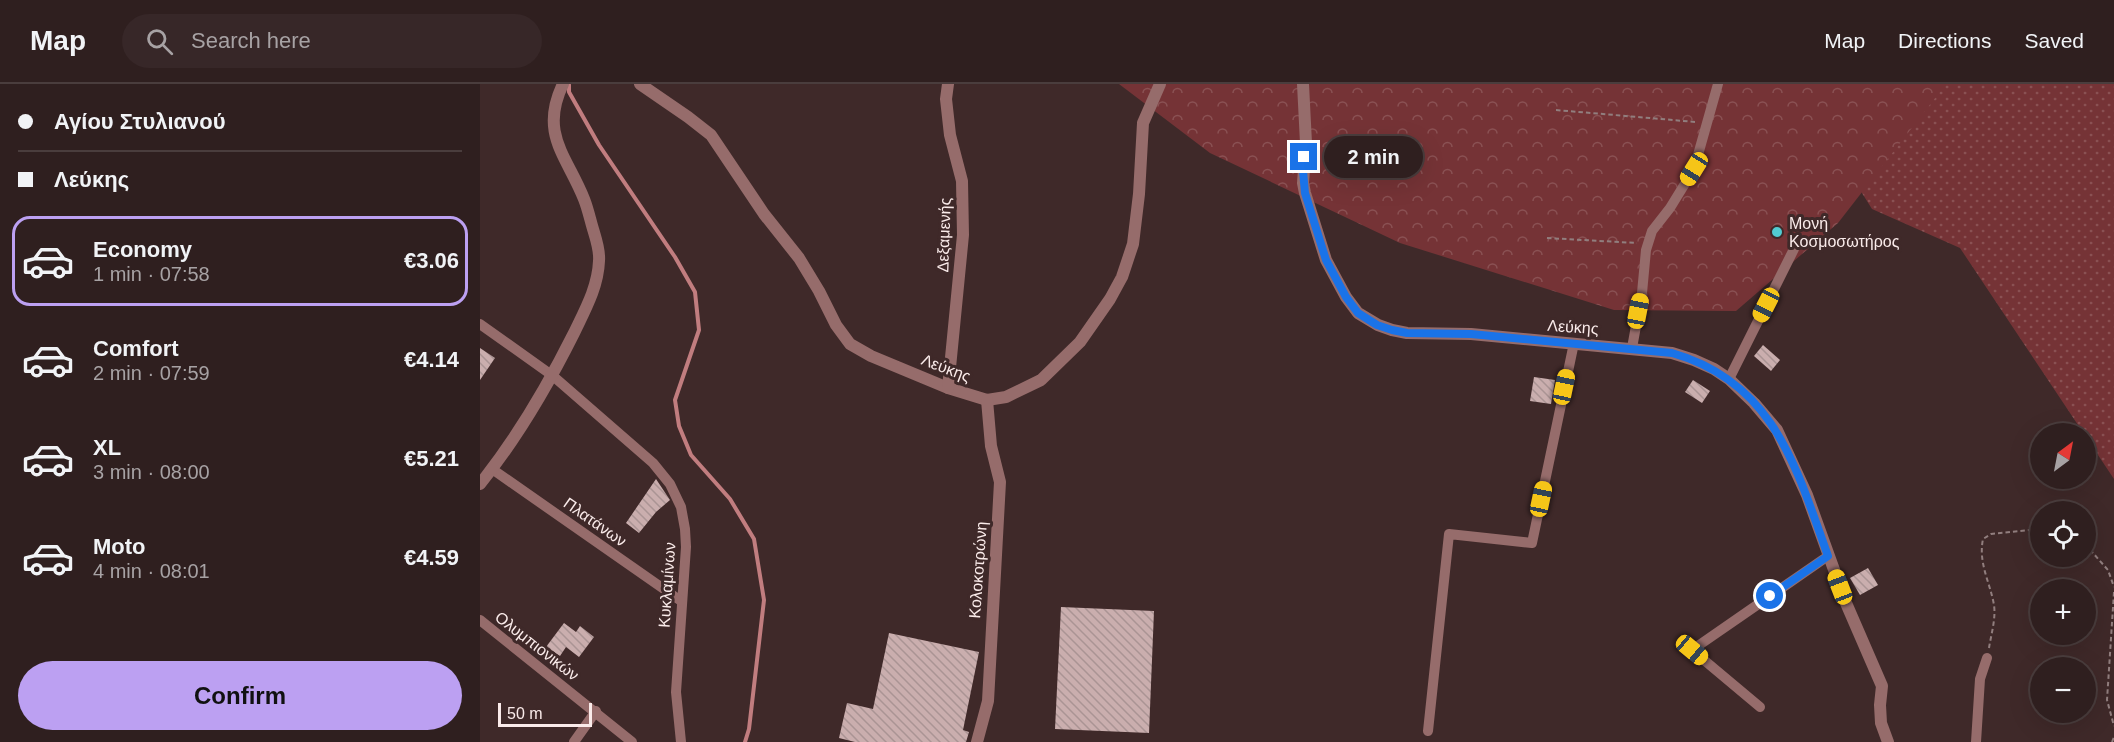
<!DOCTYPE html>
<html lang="en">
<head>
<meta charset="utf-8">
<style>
	body { margin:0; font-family:Arial,sans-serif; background:#372728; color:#f1f3f6; height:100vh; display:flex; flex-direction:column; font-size:22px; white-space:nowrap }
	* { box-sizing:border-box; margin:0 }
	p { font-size:20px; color:#a7a2a4 }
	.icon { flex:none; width:33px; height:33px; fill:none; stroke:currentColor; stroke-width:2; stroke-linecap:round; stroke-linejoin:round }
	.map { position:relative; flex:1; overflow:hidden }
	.details { display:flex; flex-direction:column; background:#2f1f1f; width:480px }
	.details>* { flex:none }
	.top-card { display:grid; align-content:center; height:132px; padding:0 18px; background:#2f1f1f }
	.needle { width:39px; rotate:32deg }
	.fabs { position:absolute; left:1550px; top:339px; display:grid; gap:12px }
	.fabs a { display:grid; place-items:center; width:66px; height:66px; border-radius:50%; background:#2f1f1f; box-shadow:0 6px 24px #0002,0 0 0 2px #4a3d3d; font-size:30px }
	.scale { position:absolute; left:18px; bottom:15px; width:94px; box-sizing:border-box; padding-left:6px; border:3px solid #faebea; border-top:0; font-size:16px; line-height:21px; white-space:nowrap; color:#faebea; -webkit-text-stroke:4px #3f2929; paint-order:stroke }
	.end { position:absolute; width:27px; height:27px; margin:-14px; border:8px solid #1a73e8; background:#fff; box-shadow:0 0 0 3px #fff }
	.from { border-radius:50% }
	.bubble { position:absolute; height:42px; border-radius:21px; background:#2f1f1f; box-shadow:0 6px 24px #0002,0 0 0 2px #4a3d3d; font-size:20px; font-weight:600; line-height:42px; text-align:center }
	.car { position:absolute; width:18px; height:36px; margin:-18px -9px; border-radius:8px; box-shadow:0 0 4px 2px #0007; background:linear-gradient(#f5c518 24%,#345 0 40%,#f5c518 0 76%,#345 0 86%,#f5c518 0) }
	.top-card b { display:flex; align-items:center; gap:21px; height:57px; font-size:22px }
	.top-card b+b { border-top:2px solid #4a3d3d }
	.top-card i { width:15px; height:15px; background:#f1f3f6 }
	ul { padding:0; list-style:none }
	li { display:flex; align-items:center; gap:18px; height:90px; margin:0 12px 9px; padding:0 6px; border:3px solid transparent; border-radius:18px }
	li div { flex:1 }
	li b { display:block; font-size:22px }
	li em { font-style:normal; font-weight:600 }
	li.current { border-color:#bca0f2 }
	li>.icon { width:54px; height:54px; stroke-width:1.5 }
	.action { display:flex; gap:12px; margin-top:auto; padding:12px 18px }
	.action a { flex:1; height:69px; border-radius:36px; background:#bca0f2; color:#111; font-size:24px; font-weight:600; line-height:69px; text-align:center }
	header { display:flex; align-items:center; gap:36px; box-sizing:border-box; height:84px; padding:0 30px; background:#2f1f1f; border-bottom:2px solid #4a3d3d }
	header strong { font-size:28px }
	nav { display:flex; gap:33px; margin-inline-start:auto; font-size:21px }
	.search { width:420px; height:54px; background:#372728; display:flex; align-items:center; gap:15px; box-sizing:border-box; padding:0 21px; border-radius:33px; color:#a7a2a4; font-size:22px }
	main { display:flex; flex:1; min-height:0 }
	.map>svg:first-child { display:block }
	.grass { fill:url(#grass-dots) }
	.park { fill:url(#park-crowns) }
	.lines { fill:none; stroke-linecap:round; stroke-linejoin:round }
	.stream { stroke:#c17d7f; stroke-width:4 }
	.building { fill:url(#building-back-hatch) }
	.path { stroke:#917e7e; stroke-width:2; stroke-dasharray:4.5 3; stroke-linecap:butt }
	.minor { stroke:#966c6b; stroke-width:10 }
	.tertiary { stroke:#966c6b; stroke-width:12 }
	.route { stroke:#1a73e8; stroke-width:8 }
	.poi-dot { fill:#51ccd2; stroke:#3f2929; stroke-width:2 }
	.labels { text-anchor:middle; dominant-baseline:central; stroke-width:6; stroke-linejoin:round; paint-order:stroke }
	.poi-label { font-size:16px; fill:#faebea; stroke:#3f2929; text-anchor:start }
	.street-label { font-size:16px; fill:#faebea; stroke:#3f2929 }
</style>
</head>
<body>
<header>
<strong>Map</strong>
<div class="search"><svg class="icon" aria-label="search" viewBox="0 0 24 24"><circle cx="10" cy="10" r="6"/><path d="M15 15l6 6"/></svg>Search here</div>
<nav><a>Map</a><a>Directions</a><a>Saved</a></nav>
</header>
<main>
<section class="details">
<div class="top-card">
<b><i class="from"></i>Αγίου Στυλιανού</b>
<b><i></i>Λεύκης</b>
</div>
<ul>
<li class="current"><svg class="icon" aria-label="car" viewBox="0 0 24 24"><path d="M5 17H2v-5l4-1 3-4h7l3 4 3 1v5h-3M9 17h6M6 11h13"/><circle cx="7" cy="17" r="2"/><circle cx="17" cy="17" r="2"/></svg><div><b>Economy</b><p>1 min · 07:58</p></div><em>€3.06</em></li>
<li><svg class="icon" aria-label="car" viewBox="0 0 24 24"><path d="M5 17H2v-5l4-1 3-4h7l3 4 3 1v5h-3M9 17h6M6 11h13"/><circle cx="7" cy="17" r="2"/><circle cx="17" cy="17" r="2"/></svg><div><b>Comfort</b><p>2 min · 07:59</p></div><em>€4.14</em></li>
<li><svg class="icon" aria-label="car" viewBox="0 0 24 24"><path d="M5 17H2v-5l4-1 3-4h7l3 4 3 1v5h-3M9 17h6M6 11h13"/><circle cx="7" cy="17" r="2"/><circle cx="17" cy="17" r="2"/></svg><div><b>XL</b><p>3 min · 08:00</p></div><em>€5.21</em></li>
<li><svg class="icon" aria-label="car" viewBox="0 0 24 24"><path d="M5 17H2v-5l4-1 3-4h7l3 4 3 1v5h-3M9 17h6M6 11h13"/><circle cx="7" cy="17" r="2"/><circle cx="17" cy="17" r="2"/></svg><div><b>Moto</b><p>4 min · 08:01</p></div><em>€4.59</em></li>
</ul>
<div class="action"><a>Confirm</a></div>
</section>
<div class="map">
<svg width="1634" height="658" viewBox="0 0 1634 658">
	<defs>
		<pattern id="grass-dots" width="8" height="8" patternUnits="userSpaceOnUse" patternTransform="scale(1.5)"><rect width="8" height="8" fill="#753336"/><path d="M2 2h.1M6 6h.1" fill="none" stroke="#8a5153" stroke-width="1.8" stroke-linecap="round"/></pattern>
		<pattern id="park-crowns" width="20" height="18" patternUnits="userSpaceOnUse" patternTransform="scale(1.5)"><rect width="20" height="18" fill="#753336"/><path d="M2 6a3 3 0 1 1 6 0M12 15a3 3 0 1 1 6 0" fill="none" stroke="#8a5153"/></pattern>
		<pattern id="building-back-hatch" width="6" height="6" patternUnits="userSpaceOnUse" patternTransform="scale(1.5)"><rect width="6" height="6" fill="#caaeae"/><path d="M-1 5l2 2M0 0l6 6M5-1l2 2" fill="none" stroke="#aa9494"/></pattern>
	</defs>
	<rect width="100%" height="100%" fill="#3f2929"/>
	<path class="grass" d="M1378 0H1634V395L1480 164 1392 125 1360 74Z"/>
	<path class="park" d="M639 0H1466L1358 139 1256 227 1134 226 920 159 730 69Z"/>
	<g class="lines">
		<path class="stream" d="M89 1V8L119 61 195 173 215 208 219 246 195 316 199 342 211 371 250 415 274 455 284 516 269 645 265 658"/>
	</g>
	<g class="building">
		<path d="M1283 261 1300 276 1291 287 1274 272Z"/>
		<path d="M0 264 15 274 0 296Z"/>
		<path d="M1054 293 1075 296 1071 320 1050 317Z"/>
		<path d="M1213 296 1230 307 1222 319 1205 308Z"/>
		<path d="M176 395 190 416 176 428 159 449 146 439Z"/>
		<path d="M1388 484 1398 501 1380 511 1370 494Z"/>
		<path d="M581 523 674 527 669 649 575 645Z"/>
		<path d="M84 539 96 548 100 542 114 553 99 573 86 563 80 572 66 563Z"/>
		<path d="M409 549 499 568 483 646 489 648 486 658H375L359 654 367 619 393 625Z"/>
	</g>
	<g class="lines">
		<g class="path">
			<path d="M1076 26 1216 38"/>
			<path d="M1067 154 1157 159"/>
			<path d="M1605 460 1628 486 1634 503"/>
			<path d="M1634 508 1627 616 1634 642"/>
			<path d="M1509 564C1511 551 1516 535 1514 521 1510 498 1498 479 1503 455L1511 450 1560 445"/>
			<path d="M1632 658 1634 653"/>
		</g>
		<g class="minor">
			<path d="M0 240 73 292 173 379 190 400 201 423 205 445 206 463 196 608 201 658"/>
			<path d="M1152 264 1162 209 1166 166 1172 147 1190 124 1214 85 1238 0"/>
			<path d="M1249 295 1314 165"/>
			<path d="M12 385 201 517"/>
			<path d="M0 536 152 658"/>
			<path d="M1280 623 1212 566 1348 472"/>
			<path d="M948 647 969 450 1052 459 1094 259"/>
			<path d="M94 658 116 627"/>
			<path d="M1496 658 1500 595 1507 574"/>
		</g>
		<g class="tertiary">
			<path d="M160 0 208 33 231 51 284 130 319 174 339 207 356 241 370 260 391 272 468 304 507 316 526 313 561 296 600 258 630 215 642 193 653 160 659 110 663 39 680 0"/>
			<path d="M468 0 466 15 470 51 482 97 483 151 468 304"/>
			<path d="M823 0 826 59 823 99 825 109 846 176 866 213 878 229 898 241 912 246 927 249 991 250 1192 269 1214 276 1234 285 1249 295 1274 319 1297 346 1327 411 1366 519 1402 602 1400 621 1401 639 1408 658"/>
			<path d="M0 400C38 353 67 303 94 249 105 226 118 203 119 177 120 166 116 155 113 145 110 135 108 125 104 115 87 72 59 50 83 0"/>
			<path d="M497 658 508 617 520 398 511 362 507 316"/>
		</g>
	</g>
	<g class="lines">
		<path class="route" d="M824 73 823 87 825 109 846 176 866 213 878 229 897 241 912 246 927 249 991 250 1192 269C1294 298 1316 383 1348 472L1290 512"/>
	</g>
	<circle class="poi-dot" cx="1297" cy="148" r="6"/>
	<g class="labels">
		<g class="poi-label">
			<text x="1309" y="139">Μονή<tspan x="1309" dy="18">Κοσμοσωτήρος</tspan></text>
		</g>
		<g class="street-label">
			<text transform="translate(464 151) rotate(-88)">Δεξαμενής</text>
			<text transform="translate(1093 243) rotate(4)">Λεύκης</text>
			<text transform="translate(466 284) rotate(21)">Λεύκης</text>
			<text transform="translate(115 438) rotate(35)">Πλατάνων</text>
			<text transform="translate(498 486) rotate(-86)">Κολοκοτρώνη</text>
			<text transform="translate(187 501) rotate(-86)">Κυκλαμίνων</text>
			<text transform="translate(57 562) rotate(38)">Ολυμπιονικών</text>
		</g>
	</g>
</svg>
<div class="fabs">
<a><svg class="needle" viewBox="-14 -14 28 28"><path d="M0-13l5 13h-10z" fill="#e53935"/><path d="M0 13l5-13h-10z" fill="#a7a2a4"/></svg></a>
<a><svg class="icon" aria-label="locate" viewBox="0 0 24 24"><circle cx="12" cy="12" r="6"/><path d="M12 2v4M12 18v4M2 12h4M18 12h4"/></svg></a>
<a>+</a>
<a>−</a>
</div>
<div class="scale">50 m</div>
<i class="end from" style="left:1290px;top:512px"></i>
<i class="end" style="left:824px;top:73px"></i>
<div class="bubble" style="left:844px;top:52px;width:99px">2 min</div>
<i class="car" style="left:1214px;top:85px;rotate:212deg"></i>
<i class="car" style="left:1286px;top:221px;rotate:207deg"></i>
<i class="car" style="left:1158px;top:227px;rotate:11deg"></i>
<i class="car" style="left:1084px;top:303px;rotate:12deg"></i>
<i class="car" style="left:1061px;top:415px;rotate:12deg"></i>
<i class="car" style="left:1360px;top:503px;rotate:339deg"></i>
<i class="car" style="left:1212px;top:566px;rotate:130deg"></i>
</div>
</main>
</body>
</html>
